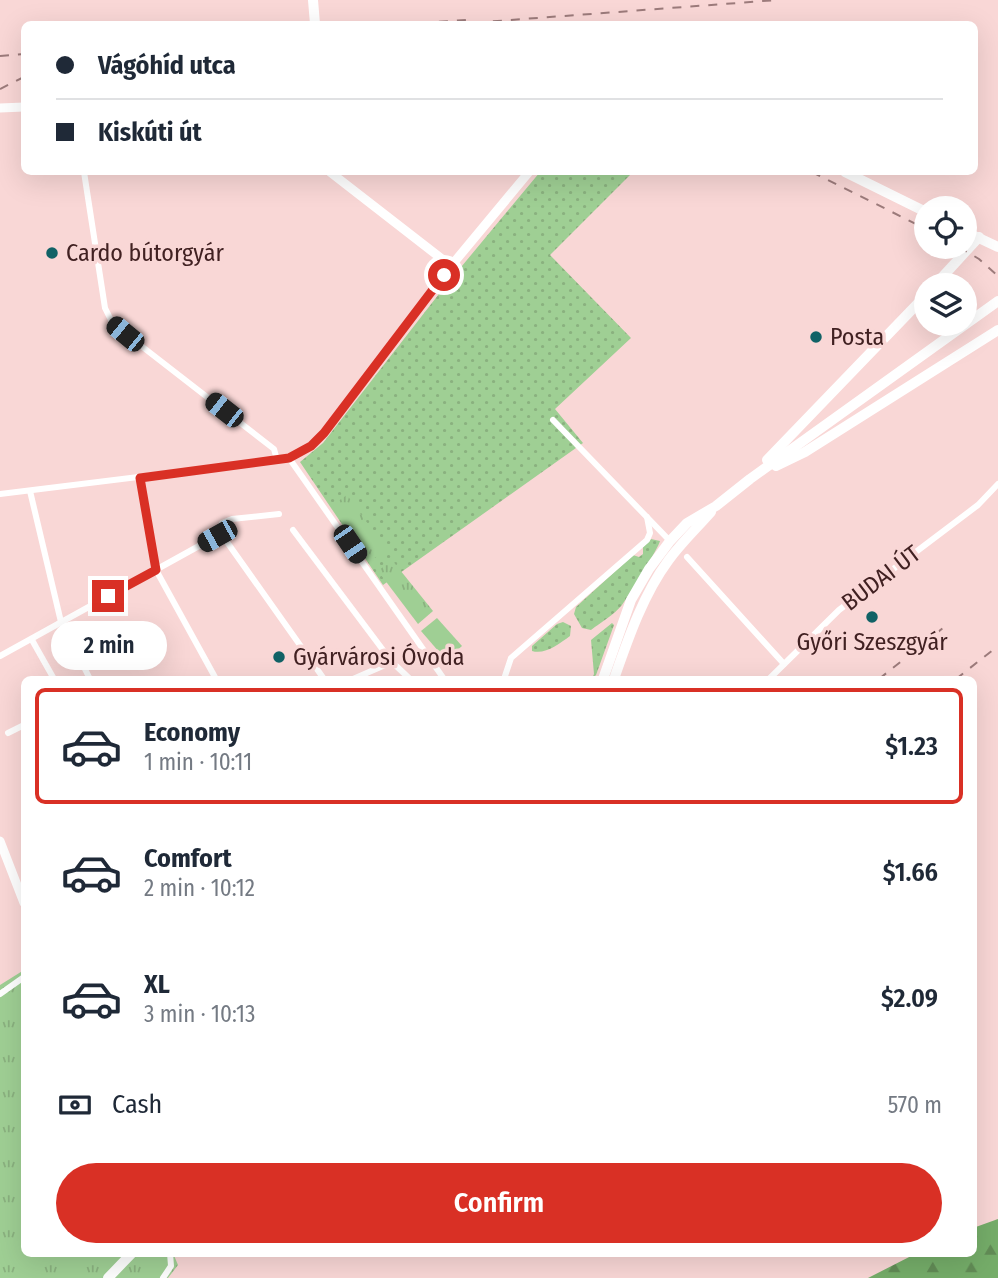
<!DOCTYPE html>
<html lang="en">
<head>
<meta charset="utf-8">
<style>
	body { margin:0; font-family:"Fira Sans Condensed",sans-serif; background:#f6f6f7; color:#1f2937; height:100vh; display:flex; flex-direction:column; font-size:26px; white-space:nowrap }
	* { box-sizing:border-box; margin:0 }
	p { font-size:23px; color:#747a83 }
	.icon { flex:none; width:38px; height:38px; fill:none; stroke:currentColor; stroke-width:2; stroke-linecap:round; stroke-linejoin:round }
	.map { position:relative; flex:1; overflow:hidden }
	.panel { position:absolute; left:21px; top:676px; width:956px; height:581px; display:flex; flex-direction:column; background:#fff; border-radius:10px; box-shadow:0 7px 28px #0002 }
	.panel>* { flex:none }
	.top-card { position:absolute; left:21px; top:21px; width:957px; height:154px; border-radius:10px; box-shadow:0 7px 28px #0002; display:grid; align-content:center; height:154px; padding:0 35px; background:#fff }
	.controls { position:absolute; left:914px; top:196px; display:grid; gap:14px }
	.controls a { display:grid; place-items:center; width:63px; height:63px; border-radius:50%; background:#fff; box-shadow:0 7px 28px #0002; font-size:35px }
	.end { position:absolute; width:32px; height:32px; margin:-16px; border:9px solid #d93025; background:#fff; box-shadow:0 0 0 4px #fff }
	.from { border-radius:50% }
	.bubble { position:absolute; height:49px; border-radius:24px; background:#fff; box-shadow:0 7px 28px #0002; font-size:23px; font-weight:600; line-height:49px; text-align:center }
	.car { position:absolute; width:21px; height:42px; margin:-21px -10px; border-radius:9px; box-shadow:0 0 5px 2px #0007; background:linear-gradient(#222 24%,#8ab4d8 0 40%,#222 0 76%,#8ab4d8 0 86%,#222 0) }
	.top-card b { display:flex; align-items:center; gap:24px; height:66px; font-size:26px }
	.top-card b+b { border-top:2px solid #e0e1e3 }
	.top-card i { width:18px; height:18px; background:#1f2937 }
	ul { padding:12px 0 0; list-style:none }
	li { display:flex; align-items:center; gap:21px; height:116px; margin:0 14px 10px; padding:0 21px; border:4px solid transparent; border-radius:10px }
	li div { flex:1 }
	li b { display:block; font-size:26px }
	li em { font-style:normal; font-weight:600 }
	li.current { border-color:#d93025 }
	li>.icon { width:63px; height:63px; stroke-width:1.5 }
	.pay { display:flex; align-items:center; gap:18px; height:77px; padding:0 35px; font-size:26px }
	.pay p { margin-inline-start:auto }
	.button { display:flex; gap:14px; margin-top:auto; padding:14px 35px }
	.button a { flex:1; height:80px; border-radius:42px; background:#d93025; color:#fff; font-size:28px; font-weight:600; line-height:80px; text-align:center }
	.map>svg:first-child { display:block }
	.grass { fill:url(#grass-dots) }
	.forest { fill:url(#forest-firs) }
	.park { fill:url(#park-tufts) }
	.garden { fill:#9fcf94 }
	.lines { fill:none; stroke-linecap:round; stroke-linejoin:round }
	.street { stroke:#fff; stroke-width:6 }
	.secondary { stroke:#fff; stroke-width:9 }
	.primary { stroke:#fff; stroke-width:10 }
	.rail { stroke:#9c7b7b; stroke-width:2; stroke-dasharray:9 9; stroke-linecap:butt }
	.route { stroke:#d93025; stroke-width:9 }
	.poi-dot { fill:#116266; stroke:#f9d7d6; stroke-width:2.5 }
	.labels { text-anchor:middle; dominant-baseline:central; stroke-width:7; stroke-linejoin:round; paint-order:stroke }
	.poi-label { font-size:24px; fill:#412122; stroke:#f9d7d6; text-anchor:start }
	.street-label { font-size:24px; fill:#412122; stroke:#f9d7d6 }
</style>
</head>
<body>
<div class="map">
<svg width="998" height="1278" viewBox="0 0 998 1278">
	<defs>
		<pattern id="grass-dots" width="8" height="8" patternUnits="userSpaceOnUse" patternTransform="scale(1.75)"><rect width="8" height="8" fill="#9fcf94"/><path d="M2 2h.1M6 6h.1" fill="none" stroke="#8ab17f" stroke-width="1.8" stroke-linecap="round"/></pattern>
		<pattern id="forest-firs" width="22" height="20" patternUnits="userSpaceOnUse" patternTransform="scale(1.75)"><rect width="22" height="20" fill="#75ad69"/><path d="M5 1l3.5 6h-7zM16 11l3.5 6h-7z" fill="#628c56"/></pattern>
		<pattern id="park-tufts" width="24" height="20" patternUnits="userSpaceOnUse" patternTransform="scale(1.75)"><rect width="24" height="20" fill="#9fcf94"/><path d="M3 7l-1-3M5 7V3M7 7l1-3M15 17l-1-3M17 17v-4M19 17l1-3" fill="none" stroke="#8ab17f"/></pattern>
	</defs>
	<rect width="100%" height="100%" fill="#f9d7d6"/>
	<g class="grass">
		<path d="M540 172H633L550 255 631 338 555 409 583 443 383 585 300 462 323 443 442 290Z"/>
		<path d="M651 539 660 541C659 547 628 597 622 605 614 615 601 622 591 630L582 628 574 614 576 607 633 555 639 557 643 554V547Z"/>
		<path d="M563 622 571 626 570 636C559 644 545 655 532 651V646L557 624Z"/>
		<path d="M612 623 614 625 596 675 592 679 594 674 591 640Z"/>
	</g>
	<path class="forest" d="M998 1219V1278H868L917 1253H973V1228Z"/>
	<g class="park">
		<path d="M347 495 387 550 373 559 334 504Z"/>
		<path d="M392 560 433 611 418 624 378 571Z"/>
		<path d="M24 970V1253H173L178 1265 168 1278H0V985Z"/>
	</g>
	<path class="garden" d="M437 618 462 646 446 660 421 631Z"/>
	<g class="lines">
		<g class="street">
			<path d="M84 172 105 308 113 324 274 449 277 460"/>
			<path d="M553 420 671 542"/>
			<path d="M289 458 444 679"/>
			<path d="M140 478 156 570 216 679"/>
			<path d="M30 491 61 622 90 679"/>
			<path d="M0 494 277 460 300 453 324 433 451 266"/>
			<path d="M293 530 392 662"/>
			<path d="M217 536 222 523 232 519 279 514"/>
			<path d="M687 557 784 664"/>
			<path d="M32 640 54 679"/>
			<path d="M0 656 217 536 222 535 324 679"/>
			<path d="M353 679 392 662 410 679"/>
			<path d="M504 679 511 658 647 540 650 533 647 517"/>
			<path d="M769 679 839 610 978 505 998 484"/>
			<path d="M8 733 24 725"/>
			<path d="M0 994 24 977"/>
			<path d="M163 1278 171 1266 170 1253"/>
		</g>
		<g class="secondary">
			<path d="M0 108 24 107"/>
			<path d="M330 172 451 266 529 172"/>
			<path d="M0 841 24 903"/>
		</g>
		<g class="primary">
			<path d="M313 0 315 24"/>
			<path d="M845 172 926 212"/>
			<path d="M964 231 998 247"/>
			<path d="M935 285 979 237"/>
			<path d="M767 460 926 295"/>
			<path d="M776 466 805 452 998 330"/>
			<path d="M603 679 631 600 649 569 670 541 687 523 716 506 750 479 998 301"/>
			<path d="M614 679C628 639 643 595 668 561 681 543 697 528 711 512"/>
			<path d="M108 1278 132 1253"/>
		</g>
		<g class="rail">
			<path d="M403 24 466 20"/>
			<path d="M457 24 777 0"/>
			<path d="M0 56 24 54"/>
			<path d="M0 89 24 77"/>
			<path d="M812 172 926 229"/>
			<path d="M959 247 979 259 998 276"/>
			<path d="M879 679 943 628"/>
			<path d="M956 679 998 646"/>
		</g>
	</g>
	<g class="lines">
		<path class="route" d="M108 596 156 570 140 478 289 458 311 446 324 433 444 275"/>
	</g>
	<g class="poi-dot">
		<circle cx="52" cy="253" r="7"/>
		<circle cx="816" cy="337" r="7"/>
		<circle cx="872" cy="617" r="7"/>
		<circle cx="279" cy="657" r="7"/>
	</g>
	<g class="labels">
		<g class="poi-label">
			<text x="66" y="253">Cardo bútorgyár</text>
			<text x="830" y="337">Posta</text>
			<text x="872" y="642" text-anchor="middle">Győri Szeszgyár</text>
			<text x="293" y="657">Gyárvárosi Óvoda</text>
		</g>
		<g class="street-label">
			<text transform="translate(881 578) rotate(-37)">BUDAI ÚT</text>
		</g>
	</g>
</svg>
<div class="controls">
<a><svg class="icon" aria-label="locate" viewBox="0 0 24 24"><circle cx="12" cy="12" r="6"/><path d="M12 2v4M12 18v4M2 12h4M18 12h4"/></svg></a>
<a><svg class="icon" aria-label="layers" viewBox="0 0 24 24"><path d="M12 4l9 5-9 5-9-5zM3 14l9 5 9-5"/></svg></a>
</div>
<i class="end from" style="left:444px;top:275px"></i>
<i class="end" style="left:108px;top:596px"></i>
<div class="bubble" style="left:51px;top:621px;width:116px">2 min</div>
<i class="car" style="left:125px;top:334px;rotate:309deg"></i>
<i class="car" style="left:224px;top:410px;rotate:308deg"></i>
<i class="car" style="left:217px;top:536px;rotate:241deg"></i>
<i class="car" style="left:350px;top:544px;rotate:146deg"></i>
<div class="top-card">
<b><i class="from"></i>Vágóhíd utca</b>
<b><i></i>Kiskúti út</b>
</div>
<section class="panel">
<ul>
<li class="current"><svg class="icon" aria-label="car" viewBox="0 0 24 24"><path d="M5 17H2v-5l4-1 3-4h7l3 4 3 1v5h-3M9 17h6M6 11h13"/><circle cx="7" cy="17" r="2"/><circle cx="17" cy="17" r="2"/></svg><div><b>Economy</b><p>1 min · 10:11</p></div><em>$1.23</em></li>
<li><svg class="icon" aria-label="car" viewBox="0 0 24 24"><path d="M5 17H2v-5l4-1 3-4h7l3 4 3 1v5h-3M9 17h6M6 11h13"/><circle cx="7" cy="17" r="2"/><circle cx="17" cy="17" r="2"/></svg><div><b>Comfort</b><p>2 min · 10:12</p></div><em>$1.66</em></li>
<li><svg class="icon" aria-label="car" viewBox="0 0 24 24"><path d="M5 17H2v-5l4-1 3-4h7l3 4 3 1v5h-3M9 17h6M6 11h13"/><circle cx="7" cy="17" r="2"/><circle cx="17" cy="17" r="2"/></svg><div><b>XL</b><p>3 min · 10:13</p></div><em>$2.09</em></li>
</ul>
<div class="pay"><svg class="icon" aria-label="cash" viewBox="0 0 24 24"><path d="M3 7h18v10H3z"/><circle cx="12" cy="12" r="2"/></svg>Cash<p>570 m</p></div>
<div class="button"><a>Confirm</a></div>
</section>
</div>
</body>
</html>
